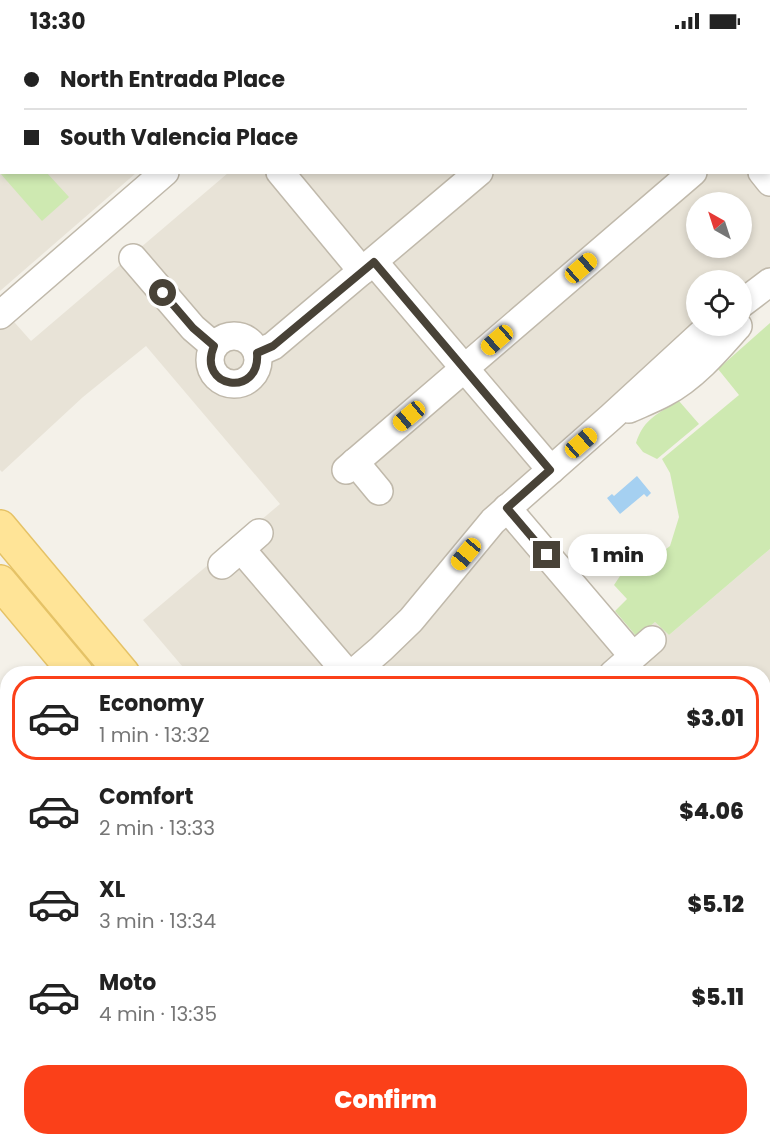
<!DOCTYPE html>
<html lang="en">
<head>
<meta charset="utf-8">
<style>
	body { margin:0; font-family:Poppins,sans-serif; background:#f6f6f6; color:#222; height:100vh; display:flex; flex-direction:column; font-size:22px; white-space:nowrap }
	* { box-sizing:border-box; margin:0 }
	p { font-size:20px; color:#767676 }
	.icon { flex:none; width:33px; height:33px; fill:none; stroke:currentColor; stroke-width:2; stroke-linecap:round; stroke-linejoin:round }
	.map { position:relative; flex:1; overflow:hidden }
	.panel { position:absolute; left:0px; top:624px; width:771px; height:480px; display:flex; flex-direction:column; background:#fff; border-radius:24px 24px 0 0; box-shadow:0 3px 9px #0003 }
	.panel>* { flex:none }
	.hud { position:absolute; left:0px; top:0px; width:771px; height:132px; box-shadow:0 3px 9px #0003; display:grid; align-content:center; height:132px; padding:0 24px; background:#fff }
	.needle { width:39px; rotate:321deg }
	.tools { position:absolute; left:686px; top:150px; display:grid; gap:12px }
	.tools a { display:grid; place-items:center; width:66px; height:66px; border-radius:50%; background:#fff; box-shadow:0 3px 9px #0003; font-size:30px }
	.end { position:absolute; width:27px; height:27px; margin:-14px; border:8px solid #484237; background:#fff; box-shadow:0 0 0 3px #fff }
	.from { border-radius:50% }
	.bubble { position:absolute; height:42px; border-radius:21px; background:#fff; box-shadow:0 3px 9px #0003; font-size:20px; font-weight:800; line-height:42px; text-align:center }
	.car { position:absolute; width:18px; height:36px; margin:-18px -9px; border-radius:8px; box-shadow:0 0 4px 2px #0007; background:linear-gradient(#f5c518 24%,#345 0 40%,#f5c518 0 76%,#345 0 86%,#f5c518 0) }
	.hud b { display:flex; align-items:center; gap:21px; height:57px; font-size:22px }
	.hud b+b { border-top:2px solid #e0e0e0 }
	.hud i { width:15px; height:15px; background:#222 }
	ul { padding:10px 0 0; list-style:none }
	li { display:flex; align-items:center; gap:18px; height:84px; margin:0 12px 9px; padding:0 12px; border:3px solid transparent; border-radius:24px }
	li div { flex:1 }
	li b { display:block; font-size:22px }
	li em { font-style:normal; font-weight:800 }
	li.selected { border-color:#fb4019 }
	li>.icon { width:54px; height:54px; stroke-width:1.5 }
	.primary-button { display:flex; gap:12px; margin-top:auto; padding:12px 24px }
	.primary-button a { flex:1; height:69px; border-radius:24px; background:#fb4019; color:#fff; font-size:24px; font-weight:800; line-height:69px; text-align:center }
	.status { display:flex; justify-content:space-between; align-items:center; height:42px; padding:0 30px; background:#fff; direction:ltr }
	.status svg { height:16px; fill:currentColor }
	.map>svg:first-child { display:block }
	.residential { fill:#e8e3d7; fill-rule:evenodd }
	.green { fill:#cee9b1 }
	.water { fill:#a5d0f1 }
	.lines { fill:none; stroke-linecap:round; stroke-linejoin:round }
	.minor-casing { stroke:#c0b9ab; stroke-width:30 }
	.major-casing { stroke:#e5c266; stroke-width:36 }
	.minor { stroke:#fff; stroke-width:27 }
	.major { stroke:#ffe497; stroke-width:33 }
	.route { stroke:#484237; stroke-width:8 }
</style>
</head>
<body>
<div class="status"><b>13:30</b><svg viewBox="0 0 49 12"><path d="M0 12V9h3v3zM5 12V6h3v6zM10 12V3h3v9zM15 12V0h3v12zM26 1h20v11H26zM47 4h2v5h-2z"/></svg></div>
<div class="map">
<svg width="770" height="1104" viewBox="0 0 770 1104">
	<rect width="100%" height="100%" fill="#f4f1e9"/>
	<g class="residential">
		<path d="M0 0H285L2 2V130L136 131 0 249Z"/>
		<path d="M381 0H770V225L741 250V238H696V284L511 451 636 594 655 580 669 593 770 507V1104H546L540 1097 764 1096V632L188 631 143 578 280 462 146 304 83 355 2 430 0 428V264L31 299 228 131 770 130V2L379 1ZM696 160H741V206H696Z"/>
	</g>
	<g class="green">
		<path d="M1 126 2 130 47 131 69 155 42 179 0 131Z"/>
		<path d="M770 281V507L669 593 655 580 637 595 615 569 627 557 614 543 624 528 650 519 670 504 679 475 670 431 662 417 739 353 718 327Z"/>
		<path d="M679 359 699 382 657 417 643 410 636 401C644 376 659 371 679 359Z"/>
	</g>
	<path class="water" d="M637 434 651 451 647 455 644 452 620 472 607 456 612 452 614 454Z"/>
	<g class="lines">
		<g class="minor-casing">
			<g id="minor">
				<path d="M467 0 468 2"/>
				<path d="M315 2 316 0"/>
				<path d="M631 2 632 0"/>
				<path d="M770 64V63"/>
				<path d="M280 130 362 229"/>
				<path d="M762 130 770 140"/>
				<path d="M133 216 193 286 214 304"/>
				<path d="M374 220 551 428"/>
				<path d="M741 262 770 240"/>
				<path d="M0 273 165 130"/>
				<circle cx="234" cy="318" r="24"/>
				<path d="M257 311 273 304 479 130"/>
				<path d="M629 367C640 362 653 357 664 351 693 336 717 308 738 284"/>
				<path d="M355 420 379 449"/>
				<path d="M346 428 693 130"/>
				<path d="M507 466 633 614"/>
				<path d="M241 507 348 632"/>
				<path d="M222 523 259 491"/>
				<path d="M352 632 381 607 411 578 493 479 611 375 710 284"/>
				<path d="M613 632 652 598"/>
				<path d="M764 687 770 682"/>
				<path d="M0 732 8 726"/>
				<path d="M764 1019 770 1013"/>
				<path d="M0 1029 8 1023"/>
				<path d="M722 1096 728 1104"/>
				<path d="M45 1104 55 1096"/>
				<path d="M663 1104 672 1096"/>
			</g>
		</g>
		<g class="major-casing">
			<g id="major">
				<path d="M0 485 123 632"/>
				<path d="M0 540 77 632"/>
				<path d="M458 1096 464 1104"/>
				<path d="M503 1096 509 1104"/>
			</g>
		</g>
		<use href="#minor" class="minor"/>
		<use href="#major" class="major"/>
	</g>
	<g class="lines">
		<path class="route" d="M163 251 193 286 214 304C196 347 261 356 257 311L273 304 374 220 550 428 507 466 547 513"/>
	</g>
</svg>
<div class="tools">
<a><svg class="needle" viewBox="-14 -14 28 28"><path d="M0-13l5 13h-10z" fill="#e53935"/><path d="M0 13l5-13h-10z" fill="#767676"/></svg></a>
<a><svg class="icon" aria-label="locate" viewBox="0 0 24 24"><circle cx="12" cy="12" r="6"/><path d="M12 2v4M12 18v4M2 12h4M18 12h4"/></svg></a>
</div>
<i class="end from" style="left:163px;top:251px"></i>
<i class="end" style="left:547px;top:513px"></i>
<div class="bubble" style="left:568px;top:492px;width:99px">1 min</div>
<i class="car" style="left:581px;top:226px;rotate:49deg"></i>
<i class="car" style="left:497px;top:298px;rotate:229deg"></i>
<i class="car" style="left:409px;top:374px;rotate:230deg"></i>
<i class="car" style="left:581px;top:401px;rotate:49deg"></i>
<i class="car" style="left:466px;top:512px;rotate:220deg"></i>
<div class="hud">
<b><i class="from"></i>North Entrada Place</b>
<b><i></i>South Valencia Place</b>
</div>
<section class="panel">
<ul>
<li class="selected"><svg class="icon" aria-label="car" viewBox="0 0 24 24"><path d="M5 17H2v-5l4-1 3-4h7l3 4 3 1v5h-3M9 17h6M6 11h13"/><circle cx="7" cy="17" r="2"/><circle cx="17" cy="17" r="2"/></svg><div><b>Economy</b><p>1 min · 13:32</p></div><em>$3.01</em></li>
<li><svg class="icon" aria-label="car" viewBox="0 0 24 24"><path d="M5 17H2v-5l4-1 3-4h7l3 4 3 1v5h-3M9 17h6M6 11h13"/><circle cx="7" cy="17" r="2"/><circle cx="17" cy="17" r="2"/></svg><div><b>Comfort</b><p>2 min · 13:33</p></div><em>$4.06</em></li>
<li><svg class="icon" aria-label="car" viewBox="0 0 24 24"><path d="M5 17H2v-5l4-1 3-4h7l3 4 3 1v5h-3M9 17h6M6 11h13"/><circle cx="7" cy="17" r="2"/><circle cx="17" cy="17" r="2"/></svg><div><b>XL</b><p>3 min · 13:34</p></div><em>$5.12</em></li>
<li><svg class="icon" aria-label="car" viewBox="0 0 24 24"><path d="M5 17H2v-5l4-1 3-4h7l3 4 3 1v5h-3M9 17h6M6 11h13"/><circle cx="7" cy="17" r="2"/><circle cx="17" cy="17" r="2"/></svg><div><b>Moto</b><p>4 min · 13:35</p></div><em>$5.11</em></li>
</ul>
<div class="primary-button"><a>Confirm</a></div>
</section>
</div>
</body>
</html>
